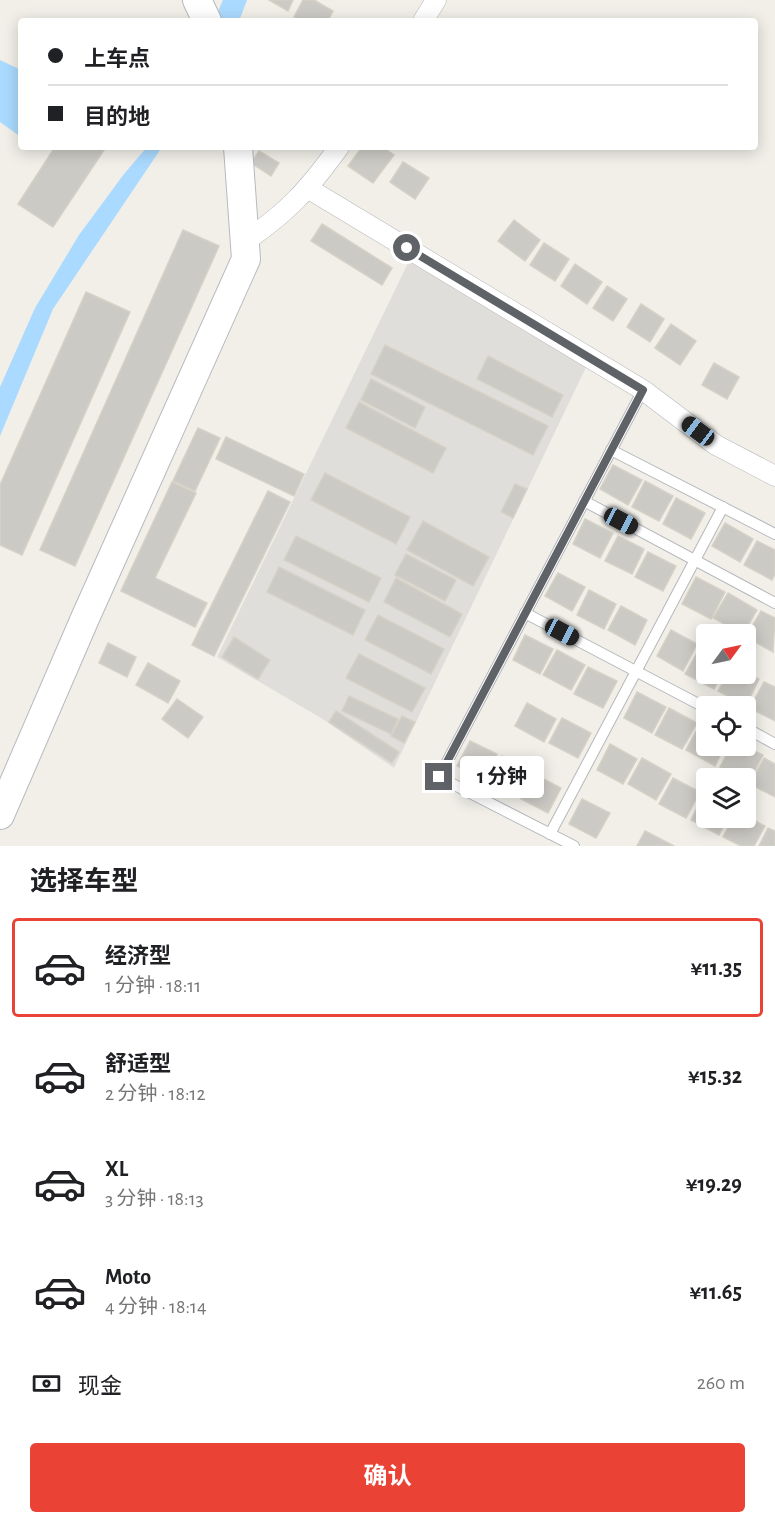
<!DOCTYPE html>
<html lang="zh">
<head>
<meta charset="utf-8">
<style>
	body { margin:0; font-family:"Alegreya Sans","Noto Sans SC",sans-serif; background:#f2f2f2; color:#202124; height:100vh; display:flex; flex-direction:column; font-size:22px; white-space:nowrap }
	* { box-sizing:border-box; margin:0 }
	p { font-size:20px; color:#757577 }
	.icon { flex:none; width:33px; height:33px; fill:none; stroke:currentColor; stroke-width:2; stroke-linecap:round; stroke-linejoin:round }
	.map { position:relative; height:846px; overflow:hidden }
	.panel { display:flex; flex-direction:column; background:#fff; flex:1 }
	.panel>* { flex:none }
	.guide { position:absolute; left:18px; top:18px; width:740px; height:132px; border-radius:6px; box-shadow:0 3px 15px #0003; display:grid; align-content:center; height:132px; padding:0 30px; background:#fff }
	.needle { width:39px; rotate:57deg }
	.tools { position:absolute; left:696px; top:624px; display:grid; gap:12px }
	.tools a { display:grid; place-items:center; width:60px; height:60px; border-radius:6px; background:#fff; box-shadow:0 3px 15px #0003; font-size:30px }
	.end { position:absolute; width:27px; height:27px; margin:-14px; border:8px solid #5f6368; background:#fff; box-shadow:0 0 0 3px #fff }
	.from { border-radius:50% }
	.bubble { position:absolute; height:42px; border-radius:6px; background:#fff; box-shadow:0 3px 15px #0003; font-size:20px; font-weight:700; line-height:42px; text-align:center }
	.car { position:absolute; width:18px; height:36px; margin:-18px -9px; border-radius:8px; box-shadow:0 0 4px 2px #0007; background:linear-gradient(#222 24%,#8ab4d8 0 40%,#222 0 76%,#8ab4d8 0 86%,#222 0) }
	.guide b { display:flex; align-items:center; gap:21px; height:57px; font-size:22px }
	.guide b+b { border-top:2px solid #e0e0e0 }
	.guide i { width:15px; height:15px; background:#202124 }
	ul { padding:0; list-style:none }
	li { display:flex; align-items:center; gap:18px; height:99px; margin:0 12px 9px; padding:0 18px; border:3px solid transparent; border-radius:6px }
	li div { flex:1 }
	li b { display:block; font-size:22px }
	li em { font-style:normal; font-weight:700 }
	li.selected { border-color:#ea4335 }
	li>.icon { width:54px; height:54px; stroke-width:1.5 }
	h2 { padding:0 30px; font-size:27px; line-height:72px }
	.pay { display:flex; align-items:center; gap:15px; height:66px; padding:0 30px; font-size:22px }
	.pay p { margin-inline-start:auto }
	.action { display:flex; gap:12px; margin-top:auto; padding:12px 30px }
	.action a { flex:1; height:69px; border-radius:6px; background:#ea4335; color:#fff; font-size:24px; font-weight:700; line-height:69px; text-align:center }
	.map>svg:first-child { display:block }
	.industrial { fill:#e0deda }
	.water { fill:#aadaff }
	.building { fill:#cccac5; stroke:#d6d1c6; stroke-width:1.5 }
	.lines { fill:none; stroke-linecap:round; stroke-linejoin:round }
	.lane-casing { stroke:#b5b8bc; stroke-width:12 }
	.street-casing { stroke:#b5b8bc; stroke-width:21 }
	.secondary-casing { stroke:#b6babf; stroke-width:30 }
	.lane { stroke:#fff; stroke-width:10 }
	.street { stroke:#fff; stroke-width:20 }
	.secondary { stroke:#fff; stroke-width:28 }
	.route { stroke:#5f6368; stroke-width:8 }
</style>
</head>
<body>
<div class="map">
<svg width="775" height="846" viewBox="0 0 775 846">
	<rect width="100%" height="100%" fill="#f1efe8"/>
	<path class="industrial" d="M418 258 588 363 394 768 321 718 217 657 409 261Z"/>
	<g class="water">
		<path d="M223 0H247L239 21H214Z"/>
		<path d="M0 60 21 70V137L0 122Z"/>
		<path d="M147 147H162L53 309 0 436V387L35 308 79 235 124 174Z"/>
	</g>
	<g class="building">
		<path d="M269 0H293L288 11Z"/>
		<path d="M303 0H314L333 11 328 21H300L294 17Z"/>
		<path d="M55 147H106L53 227 18 204Z"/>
		<path d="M362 147H383L394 155 373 183 348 166Z"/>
		<path d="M259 151 279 163 271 176 251 163Z"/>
		<path d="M403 162 429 178 415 199 390 182Z"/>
		<path d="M514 220 540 240 525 261 498 241Z"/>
		<path d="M322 224 392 268 382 285 311 241Z"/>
		<path d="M183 230 219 246 75 566 40 550Z"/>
		<path d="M544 243 569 259 555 281 530 265Z"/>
		<path d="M575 264 602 282 587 304 561 286Z"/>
		<path d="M607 286 627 299 613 321 593 308Z"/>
		<path d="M86 292 130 312 22 555 0 545V485Z"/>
		<path d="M641 304 664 319 650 342 627 327Z"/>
		<path d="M671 324 696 341 680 365 655 348Z"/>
		<path d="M385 345 548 426 533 455 371 374Z"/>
		<path d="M488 356 563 395 552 417 477 379Z"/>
		<path d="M714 363 739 377 727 399 702 385Z"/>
		<path d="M371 379 425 407 415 428 361 400Z"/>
		<path d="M359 402 446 448 433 473 346 428Z"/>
		<path d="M198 428 220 438 195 491 173 481Z"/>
		<path d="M226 437 304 474 294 496 216 459Z"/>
		<path d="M613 465 642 480 628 505 600 489Z"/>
		<path d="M325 473 410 517 396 544 311 500Z"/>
		<path d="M645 481 673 496 659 521 632 507Z"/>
		<path d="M172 482 196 493 155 578 207 603 195 627 121 591Z"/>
		<path d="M515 484 527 489 513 518 501 512Z"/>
		<path d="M268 491 290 502 214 656 192 645Z"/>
		<path d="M676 498 705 513 691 539 663 524Z"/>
		<path d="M585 519 613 533 600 558 573 544Z"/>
		<path d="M423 521 489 557 473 586 407 550Z"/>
		<path d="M725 523 753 539 740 562 712 546Z"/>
		<path d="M296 536 381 578 369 602 284 560Z"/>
		<path d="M618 536 644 549 632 574 605 561Z"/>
		<path d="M757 541 775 550V574L772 580 744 565Z"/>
		<path d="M648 552 676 566 663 591 635 577Z"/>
		<path d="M406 554 456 580 445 601 395 575Z"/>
		<path d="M279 567 365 610 353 635 267 592Z"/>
		<path d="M558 573 585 587 572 611 545 596Z"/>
		<path d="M696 577 725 592 711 619 682 604Z"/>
		<path d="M396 578 462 614 450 637 384 602Z"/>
		<path d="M589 590 616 604 604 629 577 615Z"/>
		<path d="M728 593 757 610 743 634 713 618Z"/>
		<path d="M621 606 647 620 635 645 608 630Z"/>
		<path d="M761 611 775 618 773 652 746 637Z"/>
		<path d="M378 615 444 649 431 674 365 640Z"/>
		<path d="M671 630 697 644 683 671 657 656Z"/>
		<path d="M525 635 553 649 540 674 513 660Z"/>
		<path d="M234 637 270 660 258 679 222 657Z"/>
		<path d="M108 643 136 657 127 677 99 663Z"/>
		<path d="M700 648 706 651V674H722L714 689 685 674Z"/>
		<path d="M557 650 585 665 571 690 543 675Z"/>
		<path d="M359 654 425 688 412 712 346 678Z"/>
		<path d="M148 663 180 681 168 703 136 685Z"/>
		<path d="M588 667 617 681 603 708 574 694Z"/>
		<path d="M746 672 759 679 746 706 718 691 728 674Z"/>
		<path d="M764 682 775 687V721L750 708Z"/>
		<path d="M637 692 666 707 652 733 624 718Z"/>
		<path d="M349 696 398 719 391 734 342 711Z"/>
		<path d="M177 699 203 717 188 738 162 719Z"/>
		<path d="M527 703 556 719 544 742 515 726Z"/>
		<path d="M669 708 697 723 682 749 655 735Z"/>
		<path d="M336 711 399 752 392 763 329 722Z"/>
		<path d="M402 716 415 722 404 743 391 736Z"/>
		<path d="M562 718 591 733 578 758 549 743Z"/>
		<path d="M700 724 706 727V746H725L715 766 686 750Z"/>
		<path d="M470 741 497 754 484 780 457 766Z"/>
		<path d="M610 744 637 759 623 784 597 770Z"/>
		<path d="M731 746H745L763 755 749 782 720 767Z"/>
		<path d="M502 756 529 771 516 797 488 782Z"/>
		<path d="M642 758 671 774 656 800 628 784Z"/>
		<path d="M764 758 775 764V797L750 784Z"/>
		<path d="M534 774 561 788 548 813 521 799Z"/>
		<path d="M673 778 700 792 686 818 659 804Z"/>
		<path d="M704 794 706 818H728L719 835 691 820Z"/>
		<path d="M582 799 610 813 596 838 569 824Z"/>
		<path d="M746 816 765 826 754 846H741L723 837 733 818Z"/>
		<path d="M768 828 775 831V846H759Z"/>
		<path d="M645 831 674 846H637Z"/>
	</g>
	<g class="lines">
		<g class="lane-casing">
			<g id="lane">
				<path d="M611 450 775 534"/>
				<path d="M584 501 775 603"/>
				<path d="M525 613 706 708"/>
				<path d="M746 728 775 744"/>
				<path d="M550 834 723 507"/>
				<path d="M574 846 439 777 643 390"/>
			</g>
		</g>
		<g class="street-casing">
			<g id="street">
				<path d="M423 21 436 0"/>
				<path d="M309 189 643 390 716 445 775 476"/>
				<path d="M244 242C288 212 308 190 339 147"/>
			</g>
		</g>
		<g class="secondary-casing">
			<g id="secondary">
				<path d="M197 0 207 21"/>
				<path d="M0 815 86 616 246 259 238 147"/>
			</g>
		</g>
		<use href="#lane" class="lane"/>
		<use href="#street" class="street"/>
		<use href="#secondary" class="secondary"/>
	</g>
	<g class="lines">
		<path class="route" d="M407 248 643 390 439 777"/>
	</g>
</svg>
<div class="tools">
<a><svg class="needle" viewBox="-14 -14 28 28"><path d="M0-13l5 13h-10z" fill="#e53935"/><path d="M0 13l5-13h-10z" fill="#757577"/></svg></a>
<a><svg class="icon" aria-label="locate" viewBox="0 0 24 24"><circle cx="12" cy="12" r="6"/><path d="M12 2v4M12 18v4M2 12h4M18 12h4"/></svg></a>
<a><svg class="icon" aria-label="layers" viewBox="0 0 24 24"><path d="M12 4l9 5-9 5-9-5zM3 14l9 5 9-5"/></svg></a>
</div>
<i class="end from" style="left:407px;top:248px"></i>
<i class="end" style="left:439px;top:777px"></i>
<div class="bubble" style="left:460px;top:756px;width:84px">1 分钟</div>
<i class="car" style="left:698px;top:431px;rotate:307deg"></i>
<i class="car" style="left:621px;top:521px;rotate:118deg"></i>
<i class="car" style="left:562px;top:632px;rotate:118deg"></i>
<div class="guide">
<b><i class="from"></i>上车点</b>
<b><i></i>目的地</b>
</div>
</div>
<section class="panel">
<h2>选择车型</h2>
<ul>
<li class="selected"><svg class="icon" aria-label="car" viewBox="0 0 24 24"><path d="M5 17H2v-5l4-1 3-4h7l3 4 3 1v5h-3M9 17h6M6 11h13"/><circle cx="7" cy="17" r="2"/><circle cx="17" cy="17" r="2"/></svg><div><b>经济型</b><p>1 分钟 · 18:11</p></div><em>¥11.35</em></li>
<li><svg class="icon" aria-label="car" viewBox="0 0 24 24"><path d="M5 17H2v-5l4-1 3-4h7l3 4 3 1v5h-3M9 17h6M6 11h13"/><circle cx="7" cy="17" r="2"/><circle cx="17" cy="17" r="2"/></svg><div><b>舒适型</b><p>2 分钟 · 18:12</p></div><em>¥15.32</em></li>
<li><svg class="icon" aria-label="car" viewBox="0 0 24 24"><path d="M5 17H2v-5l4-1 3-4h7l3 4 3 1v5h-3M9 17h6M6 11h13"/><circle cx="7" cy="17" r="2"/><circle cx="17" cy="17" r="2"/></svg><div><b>XL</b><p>3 分钟 · 18:13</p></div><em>¥19.29</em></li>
<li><svg class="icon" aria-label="car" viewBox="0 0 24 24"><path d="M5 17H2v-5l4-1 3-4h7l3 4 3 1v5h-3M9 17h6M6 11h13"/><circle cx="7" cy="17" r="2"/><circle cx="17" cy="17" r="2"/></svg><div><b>Moto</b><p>4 分钟 · 18:14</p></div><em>¥11.65</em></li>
</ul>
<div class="pay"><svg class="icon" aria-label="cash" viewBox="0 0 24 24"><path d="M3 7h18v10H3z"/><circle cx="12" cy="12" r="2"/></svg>现金<p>260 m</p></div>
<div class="action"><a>确认</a></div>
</section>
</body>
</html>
